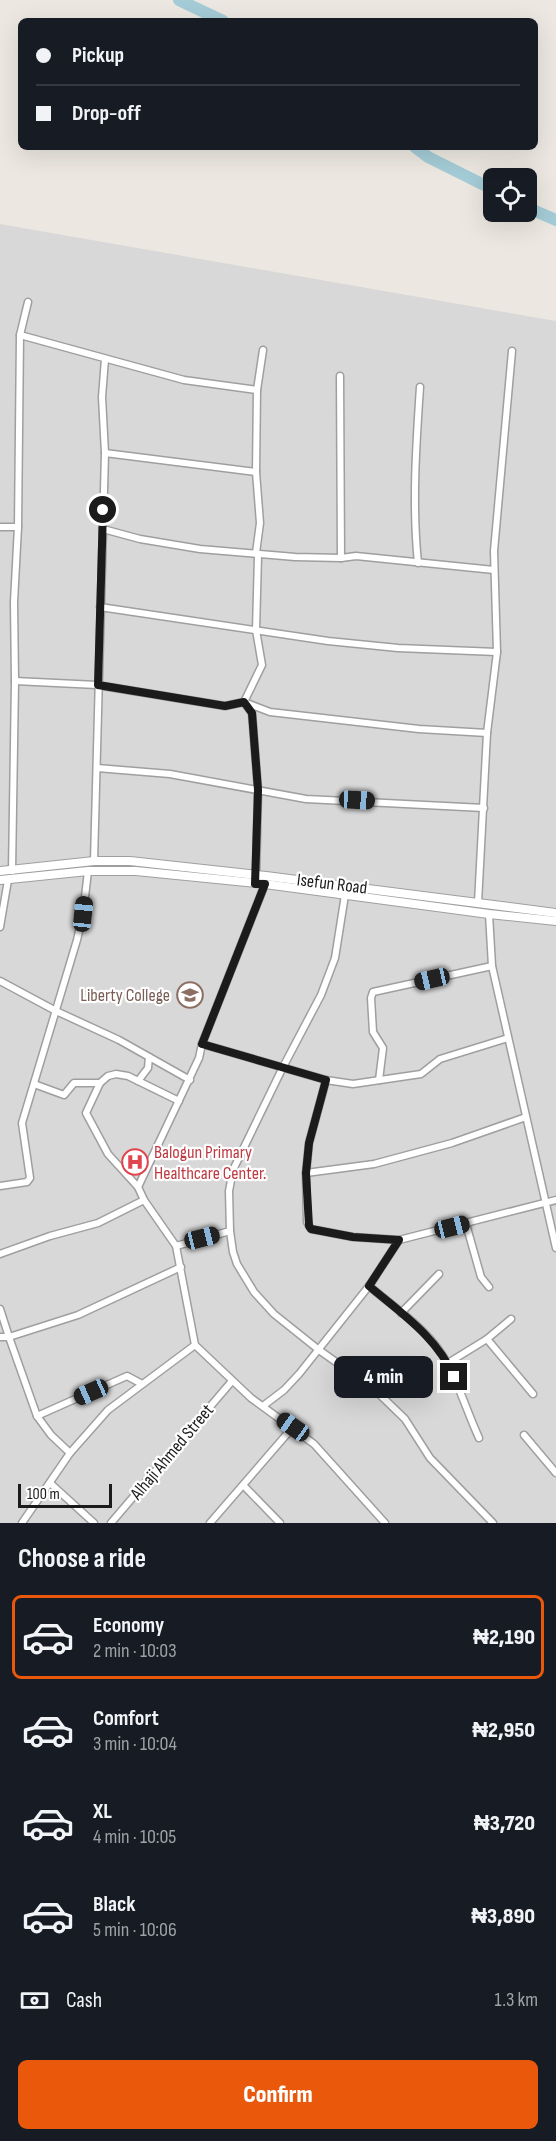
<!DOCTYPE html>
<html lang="en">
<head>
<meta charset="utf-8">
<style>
	body { margin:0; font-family:"Sofia Sans Condensed",sans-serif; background:#20242c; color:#f1f3f6; height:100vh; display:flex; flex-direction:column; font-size:22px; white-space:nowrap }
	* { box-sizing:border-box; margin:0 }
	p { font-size:20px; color:#9ea1a6 }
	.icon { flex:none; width:33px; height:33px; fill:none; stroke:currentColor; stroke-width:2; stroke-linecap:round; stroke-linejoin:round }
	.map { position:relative; height:1523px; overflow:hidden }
	.panel { display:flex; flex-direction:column; background:#171b24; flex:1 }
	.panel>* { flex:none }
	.guide { position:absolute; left:18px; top:18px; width:520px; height:132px; border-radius:9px; box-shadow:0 6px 24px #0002; display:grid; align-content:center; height:132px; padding:0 18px; background:#171b24 }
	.controls { position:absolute; left:483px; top:168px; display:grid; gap:12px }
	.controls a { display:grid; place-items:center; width:54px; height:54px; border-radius:9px; background:#171b24; box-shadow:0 6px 24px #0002; font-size:30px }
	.scale { position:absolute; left:18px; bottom:15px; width:94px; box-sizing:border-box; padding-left:6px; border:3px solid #1b1b1b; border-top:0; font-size:16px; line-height:21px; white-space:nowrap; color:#1b1b1b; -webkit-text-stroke:4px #fff; paint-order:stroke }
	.end { position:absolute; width:27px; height:27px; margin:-14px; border:8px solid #1b1b1b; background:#fff; box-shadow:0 0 0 3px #fff }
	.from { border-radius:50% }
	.bubble { position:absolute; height:42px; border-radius:9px; background:#171b24; box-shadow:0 6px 24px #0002; font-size:20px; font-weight:800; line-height:42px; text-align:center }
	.car { position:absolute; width:18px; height:36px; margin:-18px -9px; border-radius:8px; box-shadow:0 0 4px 2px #0007; background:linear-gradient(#222 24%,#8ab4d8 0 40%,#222 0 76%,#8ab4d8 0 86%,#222 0) }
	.guide b { display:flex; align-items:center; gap:21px; height:57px; font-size:22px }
	.guide b+b { border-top:2px solid #363941 }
	.guide i { width:15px; height:15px; background:#f1f3f6 }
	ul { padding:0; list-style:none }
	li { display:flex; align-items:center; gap:18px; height:84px; margin:0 12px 9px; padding:0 6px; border:3px solid transparent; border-radius:9px }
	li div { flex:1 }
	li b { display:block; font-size:22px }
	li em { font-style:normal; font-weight:800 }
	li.on { border-color:#ea580c }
	li>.icon { width:54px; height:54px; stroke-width:1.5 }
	h2 { padding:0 18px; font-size:27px; line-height:72px }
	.pay { display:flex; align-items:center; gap:15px; height:66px; padding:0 18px; font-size:22px }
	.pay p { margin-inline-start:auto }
	.cta { display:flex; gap:12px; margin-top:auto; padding:12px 18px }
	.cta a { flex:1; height:69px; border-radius:9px; background:#ea580c; color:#fff; font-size:24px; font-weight:800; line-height:69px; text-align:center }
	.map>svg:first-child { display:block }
	.residential { fill:#d9d8d8 }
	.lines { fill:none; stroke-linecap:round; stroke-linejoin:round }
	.river { stroke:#a4ccd6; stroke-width:12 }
	.minor-casing { stroke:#9f9f9f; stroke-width:9 }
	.tertiary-casing { stroke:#9f9f9f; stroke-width:10 }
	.minor { stroke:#fff; stroke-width:6 }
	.tertiary { stroke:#fff; stroke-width:8 }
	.route { stroke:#1b1b1b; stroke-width:8 }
	.labels { text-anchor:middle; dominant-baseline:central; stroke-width:4.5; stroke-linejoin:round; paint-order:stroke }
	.street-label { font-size:18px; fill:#1b1b1b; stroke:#fff }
	.education-label { font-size:18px; fill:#785e54; stroke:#fff; text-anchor:end }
	.health-label { font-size:18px; fill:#be3a42; stroke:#fff; text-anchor:start }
</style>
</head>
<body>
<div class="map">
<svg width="556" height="1523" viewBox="0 0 556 1523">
	<rect width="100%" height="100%" fill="#ece8e1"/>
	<path class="residential" d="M0 224 556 321V1523H0Z"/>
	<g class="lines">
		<g class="river">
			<path d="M179 0 223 21"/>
			<path d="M415 147 428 157 494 190"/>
			<path d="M526 207 556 220"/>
		</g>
		<g class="minor-casing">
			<g id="minor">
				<path d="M20 335 184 380 257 390"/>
				<path d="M340 376 341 558"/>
				<path d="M105 453 256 472"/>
				<path d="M0 527H18"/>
				<path d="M103 529 140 539 200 549 295 557 341 558 356 556 494 570"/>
				<path d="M418 563C412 505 416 446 420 387"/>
				<path d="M100 607 328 641 398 648 497 652"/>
				<path d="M15 681 97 685 225 706 244 702 270 712 419 729 487 733"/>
				<path d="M97 768 170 774 306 799 484 808"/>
				<path d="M94 861 105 453 102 397 105 359"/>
				<path d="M12 871 15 681 14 602 18 527 20 335 28 302"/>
				<path d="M256 877 258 790 252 713 244 702 262 665 256 630 258 556 256 553 260 523 256 472 257 390 263 350"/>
				<path d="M345 895 335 958 321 995 282 1069 233 1170 229 1191 230 1231 233 1252 237 1264 254 1292 274 1314 319 1350 374 1389 405 1419 430 1458 493 1523"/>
				<path d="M478 903 487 733 497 652 494 551 512 351"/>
				<path d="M489 914 492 966 556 1248"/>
				<path d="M0 927 8 880"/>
				<path d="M0 981 56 1011 119 1040 190 1080"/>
				<path d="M202 1044 326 1080 353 1084 421 1074 440 1059 508 1038"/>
				<path d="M326 1080 309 1143 306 1173 307 1222 311 1229 353 1237 399 1240 556 1200"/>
				<path d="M379 1080 383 1048 373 1032 371 998 373 992 492 966"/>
				<path d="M138 1081 148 1068 149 1057"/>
				<path d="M34 1084 64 1095 74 1083H100"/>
				<path d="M179 1101 128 1076 116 1074 108 1076 100 1083 86 1113 108 1154 138 1187 144 1200 176 1246 195 1345 251 1398 314 1444 385 1523"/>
				<path d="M306 1173 374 1164 452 1143 526 1117"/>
				<path d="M0 1186 27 1182 30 1178 22 1123 77 940 83 914 88 871"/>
				<path d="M138 1187 199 1058 202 1044 265 884"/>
				<path d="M466 1224 481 1277 489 1287"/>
				<path d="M176 1246 230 1231"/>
				<path d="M0 1254 50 1236 98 1223 144 1200"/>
				<path d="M369 1286C396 1309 432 1332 448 1365 460 1388 468 1414 479 1438"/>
				<path d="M0 1309 9 1337 78 1315 181 1267"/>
				<path d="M401 1313 439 1274"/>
				<path d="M0 1337H9L37 1416 51 1435 70 1453 108 1410 195 1345"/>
				<path d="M487 1339 533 1394"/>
				<path d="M448 1363 487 1339 511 1319"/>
				<path d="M263 1406 284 1390 299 1374 369 1286 399 1240"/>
				<path d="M37 1416 127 1376 142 1384"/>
				<path d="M524 1435 556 1473"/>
				<path d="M50 1483 94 1523"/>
				<path d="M244 1486 280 1523"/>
				<path d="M22 1523 70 1453"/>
				<path d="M111 1523 232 1381"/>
				<path d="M210 1523 293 1427"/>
			</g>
		</g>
		<g class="tertiary-casing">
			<g id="tertiary">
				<path d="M0 871 94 861H130L266 876 556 913"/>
				<path d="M0 880 88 871H136L265 884 489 914 556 921"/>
			</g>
		</g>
		<use href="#minor" class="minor"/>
		<use href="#tertiary" class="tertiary"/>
	</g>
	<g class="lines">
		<path class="route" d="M103 510 98 685 225 706 244 702 252 713 258 790 255 884H265L202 1044 326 1080 309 1143 306 1173 309 1226 311 1229 353 1237 399 1240 369 1286C401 1313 438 1338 454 1377"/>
	</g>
	<defs>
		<g id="school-ring" transform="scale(1.35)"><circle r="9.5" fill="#fff" stroke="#8d6e63" stroke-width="1.5"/><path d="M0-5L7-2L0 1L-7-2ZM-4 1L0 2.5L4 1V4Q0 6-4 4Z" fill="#8d6e63"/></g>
		<g id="hospital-ring" transform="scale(1.35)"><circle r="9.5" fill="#fff" stroke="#e0444e" stroke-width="1.5"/><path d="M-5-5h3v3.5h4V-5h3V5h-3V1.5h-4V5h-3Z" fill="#e0444e"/></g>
	</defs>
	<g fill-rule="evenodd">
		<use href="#school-ring" x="190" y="995"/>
		<use href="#hospital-ring" x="135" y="1162"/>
	</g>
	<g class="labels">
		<g class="street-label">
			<text transform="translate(332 884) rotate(7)">Isefun Road</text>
			<text transform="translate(172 1452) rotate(-50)">Alhaji Ahmed Street</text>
		</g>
		<g class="education-label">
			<text x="170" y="995">Liberty College</text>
		</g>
		<g class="health-label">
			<text x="154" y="1152">Balogun Primary<tspan x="154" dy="21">Healthcare Center.</tspan></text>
		</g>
	</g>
</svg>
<div class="controls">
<a><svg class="icon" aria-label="locate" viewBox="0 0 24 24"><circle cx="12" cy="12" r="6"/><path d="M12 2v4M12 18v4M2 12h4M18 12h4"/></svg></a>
</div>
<div class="scale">100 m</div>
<i class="end from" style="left:103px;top:510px"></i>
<i class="end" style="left:454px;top:1377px"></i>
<div class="bubble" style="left:334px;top:1356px;width:99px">4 min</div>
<i class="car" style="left:357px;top:800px;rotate:93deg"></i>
<i class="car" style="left:83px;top:914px;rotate:6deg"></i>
<i class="car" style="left:432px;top:979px;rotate:257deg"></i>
<i class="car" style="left:452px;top:1227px;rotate:76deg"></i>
<i class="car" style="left:202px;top:1238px;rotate:76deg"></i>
<i class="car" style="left:91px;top:1392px;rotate:246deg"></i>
<i class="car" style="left:293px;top:1427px;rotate:305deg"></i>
<div class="guide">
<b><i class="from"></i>Pickup</b>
<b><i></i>Drop-off</b>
</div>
</div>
<section class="panel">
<h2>Choose a ride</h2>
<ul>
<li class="on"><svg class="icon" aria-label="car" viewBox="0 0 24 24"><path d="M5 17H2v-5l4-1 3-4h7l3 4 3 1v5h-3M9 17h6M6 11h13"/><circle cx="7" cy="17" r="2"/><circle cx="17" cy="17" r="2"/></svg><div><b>Economy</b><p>2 min · 10:03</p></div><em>₦2,190</em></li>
<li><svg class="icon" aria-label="car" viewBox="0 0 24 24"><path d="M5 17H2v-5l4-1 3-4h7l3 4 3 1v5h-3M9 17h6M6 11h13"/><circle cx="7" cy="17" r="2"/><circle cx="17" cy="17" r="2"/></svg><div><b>Comfort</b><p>3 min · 10:04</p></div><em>₦2,950</em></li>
<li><svg class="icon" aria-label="car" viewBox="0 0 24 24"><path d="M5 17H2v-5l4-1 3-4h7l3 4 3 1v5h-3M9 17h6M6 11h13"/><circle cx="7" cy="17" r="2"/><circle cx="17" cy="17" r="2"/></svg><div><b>XL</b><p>4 min · 10:05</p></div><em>₦3,720</em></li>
<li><svg class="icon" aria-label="car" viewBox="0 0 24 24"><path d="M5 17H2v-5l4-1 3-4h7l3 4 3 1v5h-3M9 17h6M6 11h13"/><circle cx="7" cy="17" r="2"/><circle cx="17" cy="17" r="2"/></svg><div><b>Black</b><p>5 min · 10:06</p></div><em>₦3,890</em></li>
</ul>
<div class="pay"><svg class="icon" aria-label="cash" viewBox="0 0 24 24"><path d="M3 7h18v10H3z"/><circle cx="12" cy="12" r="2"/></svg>Cash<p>1.3 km</p></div>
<div class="cta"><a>Confirm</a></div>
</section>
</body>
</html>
